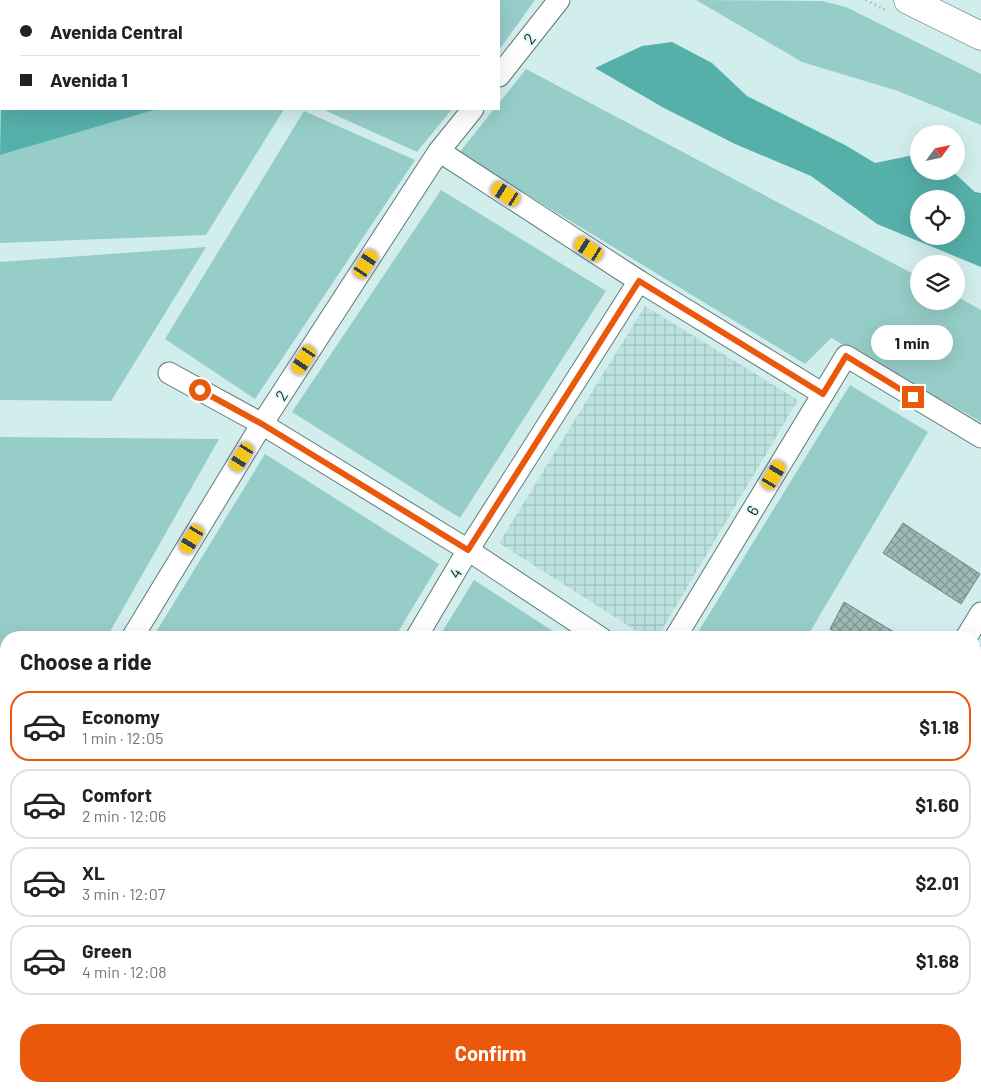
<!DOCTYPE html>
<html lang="en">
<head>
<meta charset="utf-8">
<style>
	body { margin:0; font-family:Barlow,sans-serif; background:#f6f6f6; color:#222; height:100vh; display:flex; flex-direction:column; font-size:19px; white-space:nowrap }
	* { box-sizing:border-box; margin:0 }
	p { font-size:16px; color:#767676 }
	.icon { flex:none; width:28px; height:28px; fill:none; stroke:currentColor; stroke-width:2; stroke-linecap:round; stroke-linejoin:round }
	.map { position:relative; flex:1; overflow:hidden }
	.details { position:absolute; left:0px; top:631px; width:981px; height:461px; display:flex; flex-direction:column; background:#fff; border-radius:20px 20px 0 0; box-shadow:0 5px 20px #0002 }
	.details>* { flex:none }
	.guide { position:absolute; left:0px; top:0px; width:500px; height:110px; box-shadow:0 5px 20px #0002; display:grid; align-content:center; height:110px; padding:0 20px; background:#fff }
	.needle { width:32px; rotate:57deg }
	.fabs { position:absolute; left:910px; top:125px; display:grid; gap:10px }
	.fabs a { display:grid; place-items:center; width:55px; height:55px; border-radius:50%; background:#fff; box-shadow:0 5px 20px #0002; font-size:25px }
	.end { position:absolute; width:22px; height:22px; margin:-11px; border:6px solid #ea580c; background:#fff; box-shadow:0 0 0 2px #fff }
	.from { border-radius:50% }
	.bubble { position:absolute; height:35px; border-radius:18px; background:#fff; box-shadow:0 5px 20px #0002; font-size:16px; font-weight:700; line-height:35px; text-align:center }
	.car { position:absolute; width:15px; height:30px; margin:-15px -8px; border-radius:6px; box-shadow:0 0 4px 1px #0007; background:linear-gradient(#f5c518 24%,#345 0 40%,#f5c518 0 76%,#345 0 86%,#f5c518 0) }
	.guide b { display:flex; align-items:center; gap:18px; height:48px; font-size:19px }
	.guide b+b { border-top:1px solid #e0e0e0 }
	.guide i { width:12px; height:12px; background:#222 }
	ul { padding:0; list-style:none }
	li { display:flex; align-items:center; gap:15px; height:70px; margin:0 10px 8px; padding:0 10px; border:2px solid #e0e0e0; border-radius:20px }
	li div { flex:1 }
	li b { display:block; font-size:19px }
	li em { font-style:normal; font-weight:700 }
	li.selected { border-color:#ea580c }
	li>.icon { width:45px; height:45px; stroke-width:1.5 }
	h2 { padding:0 20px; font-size:22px; line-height:60px }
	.button { display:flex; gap:10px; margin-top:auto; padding:10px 20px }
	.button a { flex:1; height:58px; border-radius:20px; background:#ea580c; color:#fff; font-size:20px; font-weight:700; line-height:58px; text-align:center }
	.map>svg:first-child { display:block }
	.industrial { fill:url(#industrial-grid) }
	.green { fill:#96cdc9 }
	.water { fill:#56b0aa; fill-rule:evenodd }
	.building { fill:url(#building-cross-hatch); stroke:#6d8886 }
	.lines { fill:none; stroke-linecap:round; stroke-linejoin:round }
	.minor-casing { stroke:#5f7977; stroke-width:23 }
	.highway-casing { stroke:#5f7977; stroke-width:29 }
	.path { stroke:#96adab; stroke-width:3; stroke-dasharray:1 4; stroke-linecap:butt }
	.minor { stroke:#fff; stroke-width:21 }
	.highway { stroke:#fff; stroke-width:28 }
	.route { stroke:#ea580c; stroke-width:6 }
	.labels { text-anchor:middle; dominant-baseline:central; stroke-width:4; stroke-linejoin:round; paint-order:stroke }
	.street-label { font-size:16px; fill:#15201f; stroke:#dffcf9 }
</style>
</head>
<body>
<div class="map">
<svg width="981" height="1092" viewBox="0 0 981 1092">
	<defs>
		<pattern id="industrial-grid" width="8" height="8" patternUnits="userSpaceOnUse" patternTransform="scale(1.25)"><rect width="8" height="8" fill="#bce2df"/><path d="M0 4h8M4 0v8" fill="none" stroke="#a1c2bf"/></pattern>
		<pattern id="building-cross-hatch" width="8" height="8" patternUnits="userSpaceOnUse" patternTransform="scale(1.25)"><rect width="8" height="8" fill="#9ebab7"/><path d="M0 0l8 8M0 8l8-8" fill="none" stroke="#809794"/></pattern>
	</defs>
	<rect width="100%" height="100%" fill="#d2eeec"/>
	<path class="industrial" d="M645 306 798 400 657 638 646 637 499 543Z"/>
	<g class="green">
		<path d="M0 0H535L499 50V1H1L0 99Z"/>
		<path d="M696 0 822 1 846 7 981 74V125L898 91 802 62Z"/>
		<path d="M526 69 919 277V301H956V296L981 310V422L831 338 805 364 459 153 494 109H499V103Z"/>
		<path d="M158 109H284L206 235 0 243V155Z"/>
		<path d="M322 109H452L417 152Z"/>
		<path d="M304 111 415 160 255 399 165 339Z"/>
		<path d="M441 190 606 291 460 518 292 412Z"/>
		<path d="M206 247 111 401 0 400V262Z"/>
		<path d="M850 385 928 432 807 637H695Z"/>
		<path d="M0 437 219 439 107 637 6 638V720L0 721Z"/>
		<path d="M265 454 439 564 395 637H153Z"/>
		<path d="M474 580 562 637H439Z"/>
		<path d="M981 644V836L975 832V654Z"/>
		<path d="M975 886 981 889V1057L975 1067Z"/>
		<path d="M425 1086H667L663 1092H430Z"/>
		<path d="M711 1086H964L960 1092H707Z"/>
	</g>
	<g class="water">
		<path d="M672 42 712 63 747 96 845 145 875 163 919 154V171H952L975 192 981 193V267L877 224 811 176 735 144 664 108 595 68 642 46ZM919 199H956V236H919Z"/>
		<path d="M1 98V109H158L0 155Z"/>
	</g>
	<g class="building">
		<path d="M903 523 980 574 961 604 883 553Z"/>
		<path d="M844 602 904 638H845L830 629Z"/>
	</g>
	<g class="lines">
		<g class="minor-casing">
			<g id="minor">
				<path d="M499 76 559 0"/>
				<path d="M439 151 639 281 823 394"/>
				<path d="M169 373 262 424 468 550 601 638"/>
				<path d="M132 638 262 424 439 151 473 109"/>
				<path d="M416 638 468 550 639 281"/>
				<path d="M675 638 846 356 981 437"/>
				<path d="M966 638 981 613"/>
				<path d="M975 864 981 868"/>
				<path d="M318 1086 334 1092"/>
				<path d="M233 1092 245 1086"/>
				<path d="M383 1092 388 1086"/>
				<path d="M976 1092 981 1083"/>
			</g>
		</g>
		<g class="highway-casing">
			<path id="highway" d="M908 0 981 36"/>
		</g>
		<path class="path" d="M866 0 887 11"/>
		<use href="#minor" class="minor"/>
		<use href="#highway" class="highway"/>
	</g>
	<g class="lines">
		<path class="route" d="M200 390 262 424 468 550 639 281 823 394 846 356 913 397"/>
	</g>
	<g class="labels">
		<g class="street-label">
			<text transform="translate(529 38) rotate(-51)">2</text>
			<text transform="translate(281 395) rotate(-57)">2</text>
			<text transform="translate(752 510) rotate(-59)">6</text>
			<text transform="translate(455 573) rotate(-59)">4</text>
		</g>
	</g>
</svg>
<div class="fabs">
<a><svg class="needle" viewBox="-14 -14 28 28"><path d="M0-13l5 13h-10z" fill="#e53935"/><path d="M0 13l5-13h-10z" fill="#767676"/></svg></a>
<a><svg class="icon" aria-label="locate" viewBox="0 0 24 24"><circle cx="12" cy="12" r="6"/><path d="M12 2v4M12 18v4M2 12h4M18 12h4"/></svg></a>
<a><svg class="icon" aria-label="layers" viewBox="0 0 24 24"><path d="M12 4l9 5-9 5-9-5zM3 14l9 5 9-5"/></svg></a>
</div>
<i class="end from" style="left:200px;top:390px"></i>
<i class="end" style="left:913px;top:397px"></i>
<div class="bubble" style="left:871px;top:325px;width:82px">1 min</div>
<i class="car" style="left:506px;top:194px;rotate:303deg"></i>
<i class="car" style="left:589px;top:249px;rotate:303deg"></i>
<i class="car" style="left:366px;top:264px;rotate:33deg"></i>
<i class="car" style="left:304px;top:360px;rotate:213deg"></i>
<i class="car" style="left:242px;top:457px;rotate:212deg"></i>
<i class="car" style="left:774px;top:475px;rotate:31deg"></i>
<i class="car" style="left:192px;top:539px;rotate:211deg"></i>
<div class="guide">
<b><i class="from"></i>Avenida Central</b>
<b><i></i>Avenida 1</b>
</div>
<section class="details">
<h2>Choose a ride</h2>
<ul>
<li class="selected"><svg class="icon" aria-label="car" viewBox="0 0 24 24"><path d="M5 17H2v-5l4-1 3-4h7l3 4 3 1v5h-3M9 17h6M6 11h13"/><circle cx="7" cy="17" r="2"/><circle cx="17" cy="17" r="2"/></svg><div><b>Economy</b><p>1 min · 12:05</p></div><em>$1.18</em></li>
<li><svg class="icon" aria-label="car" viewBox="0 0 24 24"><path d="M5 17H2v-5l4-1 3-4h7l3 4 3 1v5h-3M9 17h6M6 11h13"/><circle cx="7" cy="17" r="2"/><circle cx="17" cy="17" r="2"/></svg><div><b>Comfort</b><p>2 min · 12:06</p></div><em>$1.60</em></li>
<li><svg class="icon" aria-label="car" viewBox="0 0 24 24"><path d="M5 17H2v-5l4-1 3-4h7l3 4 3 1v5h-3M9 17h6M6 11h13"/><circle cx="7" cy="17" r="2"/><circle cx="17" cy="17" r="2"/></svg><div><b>XL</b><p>3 min · 12:07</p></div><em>$2.01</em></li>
<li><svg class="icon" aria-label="car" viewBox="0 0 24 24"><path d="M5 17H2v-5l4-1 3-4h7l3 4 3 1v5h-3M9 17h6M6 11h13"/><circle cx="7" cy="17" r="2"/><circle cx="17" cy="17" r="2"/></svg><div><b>Green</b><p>4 min · 12:08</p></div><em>$1.68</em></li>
</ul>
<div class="button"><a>Confirm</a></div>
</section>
</div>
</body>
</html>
